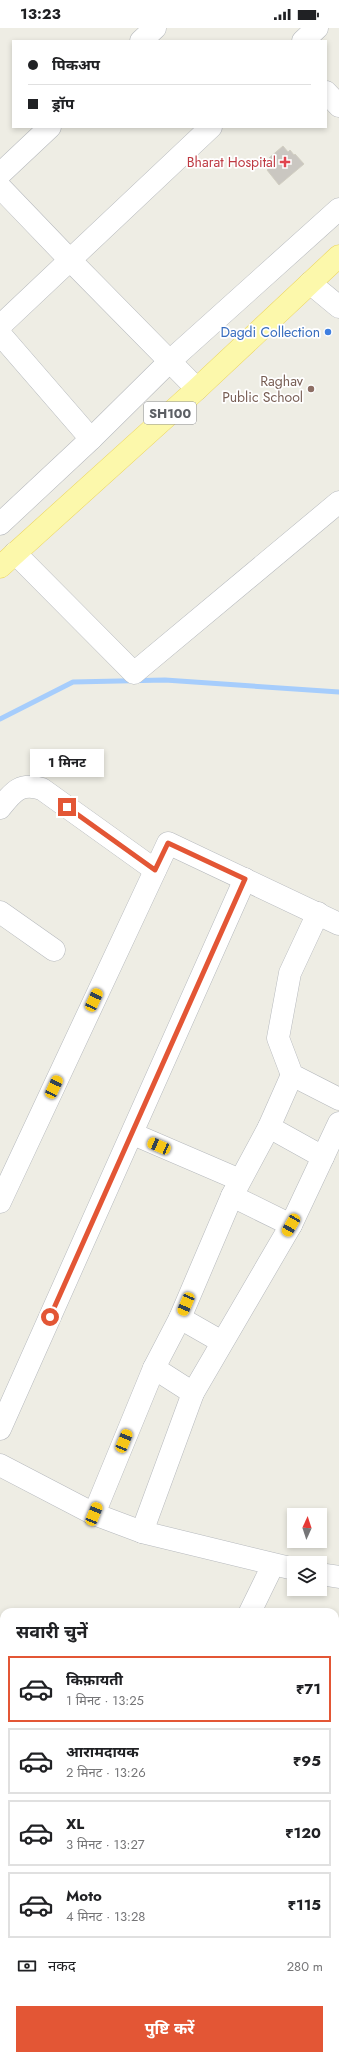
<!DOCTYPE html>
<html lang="hi">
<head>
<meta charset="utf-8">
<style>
	body { margin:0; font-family:Jost,"Noto Sans Devanagari",sans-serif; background:#f6f6f6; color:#202124; height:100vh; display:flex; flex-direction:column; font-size:15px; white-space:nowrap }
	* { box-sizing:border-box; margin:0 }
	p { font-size:13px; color:#757577 }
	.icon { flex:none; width:22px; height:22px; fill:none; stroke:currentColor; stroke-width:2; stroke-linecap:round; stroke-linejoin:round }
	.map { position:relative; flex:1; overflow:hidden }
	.panel { position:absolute; left:0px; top:1580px; width:339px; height:452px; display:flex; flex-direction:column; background:#fff; border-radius:12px 12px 0 0; box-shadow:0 2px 6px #0003 }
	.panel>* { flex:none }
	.banner { position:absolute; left:12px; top:12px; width:315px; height:88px; border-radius:0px; box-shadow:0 2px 6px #0003; display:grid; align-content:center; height:88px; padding:0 16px; background:#fff }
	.needle { width:26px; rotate:3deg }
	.fabs { position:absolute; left:287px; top:1480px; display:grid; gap:8px }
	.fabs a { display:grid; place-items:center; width:40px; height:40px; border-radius:0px; background:#fff; box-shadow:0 2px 6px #0003; font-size:20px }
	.end { position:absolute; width:18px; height:18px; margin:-9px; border:5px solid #e35635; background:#fff; box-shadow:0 0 0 2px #fff }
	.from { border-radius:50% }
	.bubble { position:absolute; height:28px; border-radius:0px; background:#fff; box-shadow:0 2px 6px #0003; font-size:13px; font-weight:700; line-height:28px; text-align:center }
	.car { position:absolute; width:12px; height:24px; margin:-12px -6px; border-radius:5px; box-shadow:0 0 3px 1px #0007; background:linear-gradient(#f5c518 24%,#345 0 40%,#f5c518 0 76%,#345 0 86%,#f5c518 0) }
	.banner b { display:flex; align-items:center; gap:14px; height:38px; font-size:15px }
	.banner b+b { border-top:1px solid #e0e0e0 }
	.banner i { width:10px; height:10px; background:#202124 }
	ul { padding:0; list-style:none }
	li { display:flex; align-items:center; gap:12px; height:66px; margin:0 8px 6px; padding:0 8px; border:2px solid #e0e0e0; border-radius:0px }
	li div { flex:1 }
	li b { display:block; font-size:15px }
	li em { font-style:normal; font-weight:700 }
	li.selected { border-color:#e35635 }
	li>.icon { width:36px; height:36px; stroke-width:1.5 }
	h2 { padding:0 16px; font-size:18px; line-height:48px }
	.pay { display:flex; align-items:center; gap:10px; height:44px; padding:0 16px; font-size:15px }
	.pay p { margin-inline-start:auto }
	.button { display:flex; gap:8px; margin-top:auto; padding:8px 16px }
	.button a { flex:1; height:46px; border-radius:0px; background:#e35635; color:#fff; font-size:16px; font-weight:700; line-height:46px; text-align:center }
	.status { display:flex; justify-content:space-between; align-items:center; height:28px; padding:0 20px; background:#fff; direction:ltr }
	.status svg { height:11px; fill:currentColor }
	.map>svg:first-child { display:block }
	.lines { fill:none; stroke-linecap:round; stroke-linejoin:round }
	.stream { stroke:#a6cdfc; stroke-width:5 }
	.building { fill:#cac7c1; stroke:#d2cfc2 }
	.minor-casing { stroke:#b6b9bd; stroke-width:23 }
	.major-casing { stroke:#ecd55e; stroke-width:23 }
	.minor { stroke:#fff; stroke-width:22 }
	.major { stroke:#fcf8ab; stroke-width:22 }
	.route { stroke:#e35635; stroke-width:5 }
	.health-dot { fill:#e0444e; stroke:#fff; stroke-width:1.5 }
	.shop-dot { fill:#3f7fe0; stroke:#fff; stroke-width:1.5 }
	.education-dot { fill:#8d6e63; stroke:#fff; stroke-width:1.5 }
	.labels { text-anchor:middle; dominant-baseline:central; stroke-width:3.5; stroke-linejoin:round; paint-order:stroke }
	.shield { fill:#fff; stroke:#8d8f92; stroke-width:1 }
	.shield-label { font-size:13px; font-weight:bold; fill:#5c5f64 }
	.health-label { font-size:14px; fill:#be3a42; stroke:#fff; text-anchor:end }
	.shop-label { font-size:14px; fill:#366cbe; stroke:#fff; text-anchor:end }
	.education-label { font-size:14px; fill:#785e54; stroke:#fff; text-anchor:end }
</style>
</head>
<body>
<div class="status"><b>13:23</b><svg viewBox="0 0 49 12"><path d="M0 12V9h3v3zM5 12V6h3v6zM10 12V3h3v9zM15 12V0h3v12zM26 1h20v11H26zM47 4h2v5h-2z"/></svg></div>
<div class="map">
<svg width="339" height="2032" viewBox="0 0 339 2032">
	<rect width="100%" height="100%" fill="#eeede4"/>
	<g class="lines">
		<path class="stream" d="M0 691 73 654 165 652 339 664"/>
	</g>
	<path class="building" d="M283 118 288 124 290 122 294 127 295 126 304 136 279 157 267 142 274 136 269 130Z"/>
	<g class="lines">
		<g class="minor-casing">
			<g id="minor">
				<path d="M141 13 155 0"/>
				<path d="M303 13 317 0"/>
				<path d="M326 64 339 78"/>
				<path d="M0 146 50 99"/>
				<path d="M0 159 70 232 197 361"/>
				<path d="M310 255 339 279"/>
				<path d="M0 298 211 99"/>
				<path d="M0 306 91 411"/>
				<path d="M0 496 91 411 171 332 339 181"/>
				<path d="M15 525 134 645 339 474"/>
				<path d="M0 780C13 764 20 754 42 761L155 842"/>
				<path d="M0 884 54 922"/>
				<path d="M318 885 290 945 278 1010 292 1047 339 1071"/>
				<path d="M292 1047 269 1099 323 1129 339 1095"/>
				<path d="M269 1099 232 1168 291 1197 323 1129"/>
				<path d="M133 1106 240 1152"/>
				<path d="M0 1174 168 815 339 896"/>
				<path d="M180 1290 154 1340 193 1365 291 1197"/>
				<path d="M222 1314 180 1290 232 1168"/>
				<path d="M0 1401 245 851"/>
				<path d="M0 1437 94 1486 142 1504 294 1541"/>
				<path d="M94 1486 154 1340"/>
				<path d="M142 1504 193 1365"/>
				<path d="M320 1546 339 1549"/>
				<path d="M250 1584 273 1537"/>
				<path d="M335 1652 339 1647"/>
				<path d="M335 1826 339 1829"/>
				<path d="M0 2010 4 2012"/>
				<path d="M40 2032 41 2028"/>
			</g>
		</g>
		<g class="major-casing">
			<path id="major" d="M0 539 197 361 339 228"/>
		</g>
		<use href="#minor" class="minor"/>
		<use href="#major" class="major"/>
	</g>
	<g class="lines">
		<path class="route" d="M50 1289 245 851 168 815 155 842 67 779"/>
	</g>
	<path class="health-dot" d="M283 128h4v4h4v4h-4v4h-4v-4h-4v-4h4z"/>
	<circle class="shop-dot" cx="328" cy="304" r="4"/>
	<circle class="education-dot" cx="311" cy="361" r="4"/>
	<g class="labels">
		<rect class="shield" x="144" y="374" width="52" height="22" rx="3"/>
		<g class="shield-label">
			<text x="170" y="385">SH100</text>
		</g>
		<g class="health-label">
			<text x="276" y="134">Bharat Hospital</text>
		</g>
		<g class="shop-label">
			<text x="320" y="304">Dagdi Collection</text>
		</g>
		<g class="education-label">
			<text x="303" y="353">Raghav<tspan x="303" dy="16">Public School</tspan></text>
		</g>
	</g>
</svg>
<div class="fabs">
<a><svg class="needle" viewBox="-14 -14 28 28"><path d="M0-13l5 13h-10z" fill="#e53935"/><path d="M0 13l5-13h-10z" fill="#757577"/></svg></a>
<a><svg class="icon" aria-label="layers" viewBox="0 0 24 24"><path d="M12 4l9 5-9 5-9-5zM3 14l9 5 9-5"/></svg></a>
</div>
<i class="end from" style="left:50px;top:1289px"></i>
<i class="end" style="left:67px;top:779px"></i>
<div class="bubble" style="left:30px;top:721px;width:74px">1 मिनट</div>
<i class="car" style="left:94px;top:972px;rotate:25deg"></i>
<i class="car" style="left:54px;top:1059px;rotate:25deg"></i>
<i class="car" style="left:159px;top:1118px;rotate:293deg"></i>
<i class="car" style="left:291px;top:1197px;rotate:210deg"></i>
<i class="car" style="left:186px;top:1276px;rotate:203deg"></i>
<i class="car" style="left:124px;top:1413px;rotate:22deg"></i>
<i class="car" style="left:94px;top:1486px;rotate:22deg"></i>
<div class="banner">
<b><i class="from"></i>पिकअप</b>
<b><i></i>ड्रॉप</b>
</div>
<section class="panel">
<h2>सवारी चुनें</h2>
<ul>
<li class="selected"><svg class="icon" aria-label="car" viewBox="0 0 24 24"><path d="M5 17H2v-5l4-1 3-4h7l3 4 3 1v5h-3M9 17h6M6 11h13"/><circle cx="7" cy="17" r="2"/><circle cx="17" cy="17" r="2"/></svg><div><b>किफ़ायती</b><p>1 मिनट · 13:25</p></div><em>₹71</em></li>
<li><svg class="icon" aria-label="car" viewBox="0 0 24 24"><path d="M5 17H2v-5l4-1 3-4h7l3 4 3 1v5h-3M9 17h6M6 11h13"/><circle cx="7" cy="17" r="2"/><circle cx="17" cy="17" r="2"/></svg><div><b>आरामदायक</b><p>2 मिनट · 13:26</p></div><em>₹95</em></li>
<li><svg class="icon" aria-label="car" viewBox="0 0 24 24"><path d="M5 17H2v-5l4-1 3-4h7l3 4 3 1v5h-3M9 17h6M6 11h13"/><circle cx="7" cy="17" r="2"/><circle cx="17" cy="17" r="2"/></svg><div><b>XL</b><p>3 मिनट · 13:27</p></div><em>₹120</em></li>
<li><svg class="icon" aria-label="car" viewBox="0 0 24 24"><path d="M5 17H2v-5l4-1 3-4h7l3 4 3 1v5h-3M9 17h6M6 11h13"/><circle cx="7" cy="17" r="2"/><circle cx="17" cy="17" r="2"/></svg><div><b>Moto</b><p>4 मिनट · 13:28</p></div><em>₹115</em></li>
</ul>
<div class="pay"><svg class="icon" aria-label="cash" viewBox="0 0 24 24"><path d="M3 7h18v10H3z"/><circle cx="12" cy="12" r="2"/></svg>नकद<p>280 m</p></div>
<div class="button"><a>पुष्टि करें</a></div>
</section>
</div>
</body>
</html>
